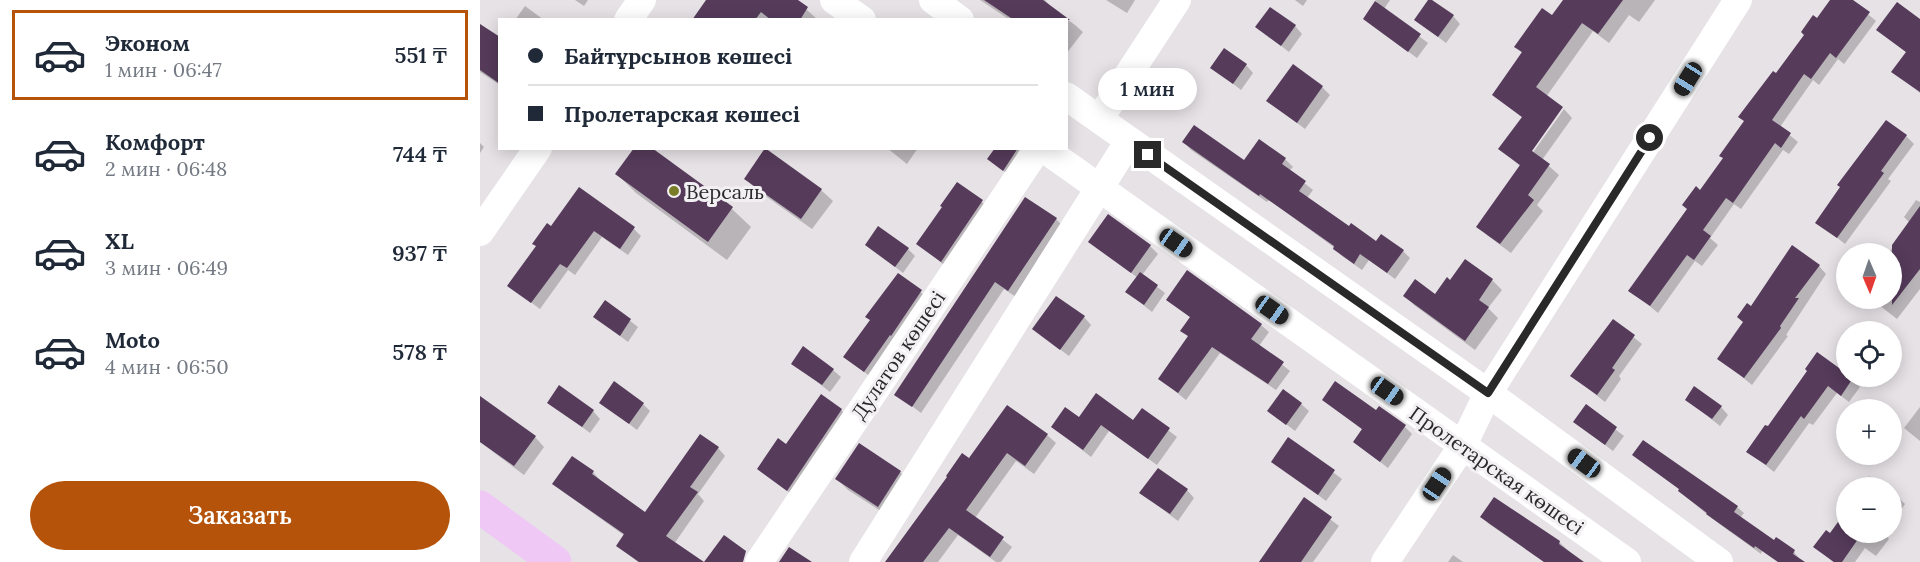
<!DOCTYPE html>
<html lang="ru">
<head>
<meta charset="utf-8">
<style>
	body { margin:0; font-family:Lora,serif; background:#f2f2f3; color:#1f2937; height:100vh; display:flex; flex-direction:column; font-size:22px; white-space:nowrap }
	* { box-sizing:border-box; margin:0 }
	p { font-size:20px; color:#747a83 }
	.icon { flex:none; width:33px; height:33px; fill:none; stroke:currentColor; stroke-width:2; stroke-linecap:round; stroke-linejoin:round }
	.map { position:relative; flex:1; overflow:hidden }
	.panel { display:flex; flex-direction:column; background:#fff; width:480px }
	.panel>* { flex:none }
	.guide { position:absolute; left:18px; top:18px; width:570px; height:132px; border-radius:0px; box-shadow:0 3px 15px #0003; display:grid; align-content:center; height:132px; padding:0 30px; background:#fff }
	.needle { width:39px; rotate:178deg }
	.fabs { position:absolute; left:1356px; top:243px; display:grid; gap:12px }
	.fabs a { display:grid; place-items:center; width:66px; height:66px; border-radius:50%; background:#fff; box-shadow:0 3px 15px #0003; font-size:30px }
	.end { position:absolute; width:27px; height:27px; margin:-14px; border:8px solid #2a292a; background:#fff; box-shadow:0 0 0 3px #fff }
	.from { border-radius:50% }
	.bubble { position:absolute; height:42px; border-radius:21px; background:#fff; box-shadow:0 3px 15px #0003; font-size:20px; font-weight:600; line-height:42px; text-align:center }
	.car { position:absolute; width:18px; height:36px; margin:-18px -9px; border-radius:8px; box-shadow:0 0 4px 2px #0007; background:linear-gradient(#222 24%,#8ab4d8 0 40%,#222 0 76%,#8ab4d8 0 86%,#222 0) }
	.guide b { display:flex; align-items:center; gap:21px; height:57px; font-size:22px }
	.guide b+b { border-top:2px solid #e0e1e3 }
	.guide i { width:15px; height:15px; background:#1f2937 }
	ul { padding:10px 0 0; list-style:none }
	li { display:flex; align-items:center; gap:18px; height:90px; margin:0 12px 9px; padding:0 18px; border:3px solid transparent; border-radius:0px }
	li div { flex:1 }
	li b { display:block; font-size:22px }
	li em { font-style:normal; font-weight:600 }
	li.current { border-color:#b45309 }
	li>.icon { width:54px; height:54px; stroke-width:1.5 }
	.button { display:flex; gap:12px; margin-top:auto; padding:12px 30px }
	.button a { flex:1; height:69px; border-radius:36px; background:#b45309; color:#fff; font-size:24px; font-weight:600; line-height:69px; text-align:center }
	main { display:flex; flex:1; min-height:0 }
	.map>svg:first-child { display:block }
	.shadow { fill:#0003 }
	.building { fill:#563b5b }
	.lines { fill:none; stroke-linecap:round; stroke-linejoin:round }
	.minor { stroke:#fff; stroke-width:28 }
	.major { stroke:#efc8f5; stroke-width:33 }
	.route { stroke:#2a292a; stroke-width:8 }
	.poi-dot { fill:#7a7d27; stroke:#f3f0f4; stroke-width:2 }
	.labels { text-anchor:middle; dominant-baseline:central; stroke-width:6; stroke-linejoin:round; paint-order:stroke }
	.poi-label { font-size:20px; fill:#2a292a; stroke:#f3f0f4; text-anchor:start }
	.street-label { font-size:20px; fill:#2a292a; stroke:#f3f0f4 }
</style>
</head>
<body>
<main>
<section class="panel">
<ul>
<li class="current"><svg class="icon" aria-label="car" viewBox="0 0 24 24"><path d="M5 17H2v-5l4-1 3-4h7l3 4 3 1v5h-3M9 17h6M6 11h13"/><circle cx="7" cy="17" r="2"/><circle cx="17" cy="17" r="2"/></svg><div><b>Эконом</b><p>1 мин · 06:47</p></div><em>551 ₸</em></li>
<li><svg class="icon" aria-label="car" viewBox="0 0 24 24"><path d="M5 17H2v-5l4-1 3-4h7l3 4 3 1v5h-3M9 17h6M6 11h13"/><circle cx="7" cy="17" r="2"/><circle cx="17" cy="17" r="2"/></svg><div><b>Комфорт</b><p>2 мин · 06:48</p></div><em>744 ₸</em></li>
<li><svg class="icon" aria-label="car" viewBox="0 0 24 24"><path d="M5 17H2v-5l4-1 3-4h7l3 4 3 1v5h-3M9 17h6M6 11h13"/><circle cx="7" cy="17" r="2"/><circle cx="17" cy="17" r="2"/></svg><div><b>XL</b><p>3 мин · 06:49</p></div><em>937 ₸</em></li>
<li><svg class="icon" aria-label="car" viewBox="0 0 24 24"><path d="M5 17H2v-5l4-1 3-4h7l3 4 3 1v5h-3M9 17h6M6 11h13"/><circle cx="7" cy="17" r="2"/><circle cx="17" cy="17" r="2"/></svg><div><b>Moto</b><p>4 мин · 06:50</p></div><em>578 ₸</em></li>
</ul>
<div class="button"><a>Заказать</a></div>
</section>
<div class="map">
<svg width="1440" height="562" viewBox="0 0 1440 562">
	<rect width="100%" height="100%" fill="#e6e2e6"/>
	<g class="shadow">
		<path d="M95 0H108L104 6Z"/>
		<path d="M228 0H316L338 20H214Z"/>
		<path d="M500 0H565L572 8 595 25 603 32 586 54V20H530Z"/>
		<path d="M626 0H655L647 13Z"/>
		<path d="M815 0H827L823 6Z"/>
		<path d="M895 0H910L904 9 948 43 937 58 884 19 897 2Z"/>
		<path d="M1085 0H1175L1159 22 1149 15 1129 43 1113 31 1066 97 1046 156 1049 158 1084 109 1092 118 1062 160 1079 175 1057 205 1063 211 1031 253 1008 236 998 226 1041 167 1020 149 1043 118 1013 95 1043 54 1036 47 1073 17Z"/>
		<path d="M1352 0H1371L1396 21 1364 64 1358 59 1339 85 1333 80 1300 127 1318 142 1309 154 1303 150 1261 209 1254 204 1230 238 1238 245 1222 266 1215 261 1178 313 1150 290 1244 159 1297 75Z"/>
		<path d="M45 6 64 20H35Z"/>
		<path d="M973 16 980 24 966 43 936 20Z"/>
		<path d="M1440 22V93L1413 72 1427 53 1398 30Z"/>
		<path d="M0 25 20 39V85L0 72Z"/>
		<path d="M815 26 822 34 809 52 777 27Z"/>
		<path d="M766 65 773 73 761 90 732 67Z"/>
		<path d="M842 87 850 95 825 129 788 101Z"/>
		<path d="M1426 136 1434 144 1408 179 1411 181 1365 244 1337 222Z"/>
		<path d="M704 142 765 162 805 159 813 167 809 171 833 190 827 198 869 228 897 243 923 251 930 258 915 279 889 260 882 270 862 256 855 248 789 200 787 202 711 150Z"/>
		<path d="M0 143 4 147 0 153Z"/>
		<path d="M169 148 252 209 271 227 247 260 156 193 137 174Z"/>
		<path d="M407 148H438L427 164Z"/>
		<path d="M517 148H538L545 156 531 177 509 159Z"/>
		<path d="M266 179 341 190 353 201 332 229 277 190Z"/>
		<path d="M99 189 154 229 161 236 148 255 122 237 95 275 88 270 60 309 29 286Z"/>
		<path d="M546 199 576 219 584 227 536 297 524 289 441 413 416 394Z"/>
		<path d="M1436 200 1440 202V289L1417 319 1390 298H1412V254H1408L1430 223 1424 217Z"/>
		<path d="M502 202 509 209 469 269 438 244 464 207Z"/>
		<path d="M610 242 670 246 678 254 662 275 685 293 672 312 647 292 658 278Z"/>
		<path d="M387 245 428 249 435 256 423 273Z"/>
		<path d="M985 261 1012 280 1022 290 1008 308 1018 318 995 350 934 305 925 296H955L971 282Z"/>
		<path d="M1339 266 1346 274 1306 335 1308 336 1272 385 1239 358 1264 322 1271 308Z"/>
		<path d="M419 275 449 299 392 378 365 357 391 321Z"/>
		<path d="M688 300 781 325 789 332 779 346 810 371 796 390 740 353 706 400 680 379 709 337 702 330 711 318Z"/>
		<path d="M126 302 158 327 148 342 115 317Z"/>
		<path d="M604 317 611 325 589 356 553 329Z"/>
		<path d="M1133 321 1162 344 1139 376 1141 379 1125 402 1092 376Z"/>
		<path d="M1337 354 1380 387 1369 402 1357 393 1333 425 1329 423 1294 472 1268 451 1288 429 1329 372Z"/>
		<path d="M313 363 353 370 361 377 350 392Z"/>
		<path d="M0 398 55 437 64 447 44 475 0 442Z"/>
		<path d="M844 400 896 412 925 427 932 434 908 468 874 442 883 430Z"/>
		<path d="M1207 400 1241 407 1248 415 1240 426Z"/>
		<path d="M69 402 113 411 120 419 110 433Z"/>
		<path d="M121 402 163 404 170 411 157 430Z"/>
		<path d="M821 404 829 411 815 431 789 411Z"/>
		<path d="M1106 407 1144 436 1133 451 1095 422Z"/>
		<path d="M1440 407V441L1424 428Z"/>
		<path d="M361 410 369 418 315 497 279 469Z"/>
		<path d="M662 410 697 437 677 465 629 431 611 457 573 427 600 419 654 422Z"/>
		<path d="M567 435 576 443 554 474 536 461 495 518 532 547 521 562H516L478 535 458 562H410L490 460Z"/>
		<path d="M809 439 862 479 846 501 793 461Z"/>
		<path d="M238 448 245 456 218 494 224 501 194 544 219 562H158L138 545 145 536 82 491 74 483 113 472 120 480 119 481 165 515Z"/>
		<path d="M1154 455 1257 507 1264 513 1260 518 1294 542 1296 539 1314 552 1322 562H1298L1282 551 1281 554 1234 520 1206 497 1200 490Z"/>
		<path d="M420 472 431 483 410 517 368 490 357 479Z"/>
		<path d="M1389 476 1405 488H1381Z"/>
		<path d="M707 490 714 498 698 521 661 493Z"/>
		<path d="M1412 492 1425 504 1412 523Z"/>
		<path d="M824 499 859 526 833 562H779Z"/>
		<path d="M1366 513V532H1404L1409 539 1396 556 1385 548 1375 562H1353L1335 547 1351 535Z"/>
		<path d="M1002 517 1079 542 1101 562H1064L1009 524Z"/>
		<path d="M973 555 983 562H968Z"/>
	</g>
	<g class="building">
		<path d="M226 0H318L328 7 320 20H291L281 12 275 20H212Z"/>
		<path d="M504 0H563L590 20H534Z"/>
		<path d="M948 0H952L974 15 958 37 934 20Z"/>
		<path d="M1083 0H1143L1118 34 1102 23 1056 87 1083 107 1052 151 1070 164 1048 195 1054 200 1020 244 996 227 1040 165 1018 149 1042 117 1012 95 1042 52 1034 47 1062 8 1072 15Z"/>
		<path d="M1350 0H1373L1390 12 1356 58 1350 53 1331 79 1324 74 1292 120 1311 133 1301 148 1295 143 1253 203 1246 198 1223 230 1231 236 1214 260 1207 255 1170 306 1148 291 1207 209 1202 205 1216 186 1220 190 1243 158 1239 156 1264 121 1258 117 1293 71 1296 73 1324 35 1321 32 1333 15 1337 18Z"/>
		<path d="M895 1 941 34 928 52 883 19Z"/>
		<path d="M1417 2 1440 19V92L1411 72 1426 52 1396 30Z"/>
		<path d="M790 7 816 25 801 46 775 27Z"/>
		<path d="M0 24 20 37V84L0 70Z"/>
		<path d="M744 48 767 64 753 84 730 68Z"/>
		<path d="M813 64 843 86 817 123 786 101Z"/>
		<path d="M1406 120 1427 135 1401 171 1404 173 1357 238 1335 223 1360 187 1357 185Z"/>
		<path d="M714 125 764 160 779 139 806 158 802 164 826 181 819 191 869 226 871 223 896 241 901 234 924 250 907 273 880 254 874 264 853 249 854 246 780 194 779 196 702 142Z"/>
		<path d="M154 148H172L253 207 228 242 135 174Z"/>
		<path d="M285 148 342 189 321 219 264 179Z"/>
		<path d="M515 148H538L523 171 507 159Z"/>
		<path d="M477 182 503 200 461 262 436 244 462 207 460 206Z"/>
		<path d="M99 187 155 227 140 249 114 231 87 268 80 264 51 303 27 286 56 246 52 244 67 223 71 226Z"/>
		<path d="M545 197 577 218 528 291 515 282 432 407 414 395Z"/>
		<path d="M1440 206V269L1412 305V245Z"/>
		<path d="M628 214 671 245 651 273 608 242Z"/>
		<path d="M398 226 429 248 415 267 385 245Z"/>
		<path d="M1312 245 1340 265 1315 298H1319L1300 326 1301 328 1264 378 1237 359 1263 322 1257 317 1267 303 1271 306Z"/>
		<path d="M985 259 1013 279 999 300 1009 307 985 341 923 296 935 279 955 294 967 277 970 280Z"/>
		<path d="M707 270 782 324 771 339 804 362 788 384 732 347 698 393 678 379 708 336 700 331 710 317 686 300Z"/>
		<path d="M660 272 678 285 664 305 645 292Z"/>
		<path d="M418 273 442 290 411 336 410 335 384 372 363 357 390 320 385 317Z"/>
		<path d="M576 296 605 316 580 350 552 329Z"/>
		<path d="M125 300 151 319 140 336 113 317Z"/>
		<path d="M1133 319 1155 335 1132 368 1135 370 1117 395 1090 376Z"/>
		<path d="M323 346 354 369 342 385 311 364Z"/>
		<path d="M1337 352 1366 373V376L1373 378 1361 396 1348 386 1324 419 1321 416 1286 465 1266 452 1285 425 1288 426 1327 371 1325 369Z"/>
		<path d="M134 381 164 403 149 424 119 403Z"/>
		<path d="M855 381 896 410 899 406 926 425 900 462 873 442 882 429 842 400Z"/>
		<path d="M79 385 114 410 102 427 67 403Z"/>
		<path d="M1214 386 1242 406 1232 419 1205 400Z"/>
		<path d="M803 389 822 403 806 425 787 411Z"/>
		<path d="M616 393 653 420 662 408 690 428 668 459 621 425 603 450 571 427 585 407 599 417Z"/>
		<path d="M341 394 362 409 307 491 277 469 298 438 306 444Z"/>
		<path d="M0 396 56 436 34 466 0 442Z"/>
		<path d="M1106 404 1137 427 1125 445 1093 422Z"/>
		<path d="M527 405 568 434 545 466 527 453 486 510 524 537 510 557 469 528 443 562H405L467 477 466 476 482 453 489 458Z"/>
		<path d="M220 434 239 447 210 487 218 492 186 536 224 562H159L136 546 144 534 72 484 92 456 114 471 112 474 165 512Z"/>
		<path d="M808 437 855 470 838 495 791 462Z"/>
		<path d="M1163 440 1258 506 1254 512 1294 540 1296 537 1315 550 1313 554 1325 562H1298L1275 546 1274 548 1226 514 1227 513 1198 491 1199 489 1152 455Z"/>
		<path d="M379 443 421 471 398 507 355 479Z"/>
		<path d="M678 468 708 489 690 514 659 493Z"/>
		<path d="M824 497 852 517 821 562H779Z"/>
		<path d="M1014 497 1080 541 1079 544 1104 562H1064L1000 517Z"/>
		<path d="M1366 511V532H1383L1362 562H1354L1333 547 1346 530 1350 533Z"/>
		<path d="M244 535 266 551 263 562H224Z"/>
		<path d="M309 547 332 562H299Z"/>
	</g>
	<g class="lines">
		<g class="minor">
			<path d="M354 0 382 20"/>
			<path d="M453 0 480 20"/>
			<path d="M148 20 162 0"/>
			<path d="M586 96 1008 393 1239 562"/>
			<path d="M620 118 697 0"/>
			<path d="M563 148 1147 562"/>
			<path d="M0 232 58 148"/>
			<path d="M279 562 558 148"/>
			<path d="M383 562 649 141"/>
			<path d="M905 562 983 445 1008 393 1258 0"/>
		</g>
		<path class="major" d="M0 507 75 562"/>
	</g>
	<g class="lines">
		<path class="route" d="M668 155 1008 393 1170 138"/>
	</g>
	<circle class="poi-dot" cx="194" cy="191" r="6"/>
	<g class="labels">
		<g class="poi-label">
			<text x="206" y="191">Версаль</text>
		</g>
		<g class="street-label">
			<text transform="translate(418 355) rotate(-56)">Дулатов көшесі</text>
			<text transform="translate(1017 470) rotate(35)">Пролетарская көшесі</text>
		</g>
	</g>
</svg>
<div class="fabs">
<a><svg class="needle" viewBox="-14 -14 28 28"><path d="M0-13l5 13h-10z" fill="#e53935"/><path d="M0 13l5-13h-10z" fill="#747a83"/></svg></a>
<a><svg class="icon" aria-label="locate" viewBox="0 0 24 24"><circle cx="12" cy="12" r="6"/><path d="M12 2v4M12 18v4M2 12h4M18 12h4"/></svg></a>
<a>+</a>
<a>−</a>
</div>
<i class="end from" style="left:1170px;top:138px"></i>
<i class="end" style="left:668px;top:155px"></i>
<div class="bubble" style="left:618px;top:68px;width:99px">1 мин</div>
<i class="car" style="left:1208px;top:79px;rotate:212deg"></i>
<i class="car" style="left:696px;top:243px;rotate:125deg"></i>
<i class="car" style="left:792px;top:310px;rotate:125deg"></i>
<i class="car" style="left:907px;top:391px;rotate:125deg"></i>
<i class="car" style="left:1104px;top:463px;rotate:306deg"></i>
<i class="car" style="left:957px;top:484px;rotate:34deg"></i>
<div class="guide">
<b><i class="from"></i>Байтұрсынов көшесі</b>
<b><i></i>Пролетарская көшесі</b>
</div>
</div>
</main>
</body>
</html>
